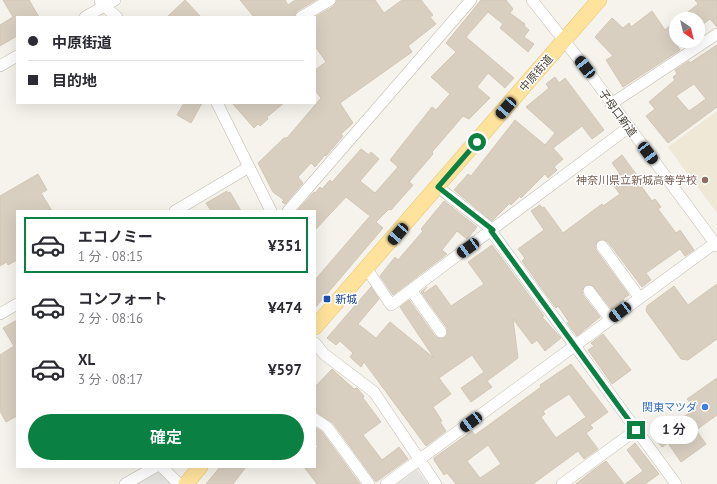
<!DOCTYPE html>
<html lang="ja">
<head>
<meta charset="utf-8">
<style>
	body { margin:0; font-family:"PT Sans","Noto Sans JP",sans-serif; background:#f2f2f3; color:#2b2b33; height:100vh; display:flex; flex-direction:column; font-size:15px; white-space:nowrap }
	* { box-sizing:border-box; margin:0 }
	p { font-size:13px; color:#7c7c81 }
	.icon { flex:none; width:22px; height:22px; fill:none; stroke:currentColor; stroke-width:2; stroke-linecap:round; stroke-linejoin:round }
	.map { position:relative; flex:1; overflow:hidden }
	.panel { position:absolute; left:16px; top:210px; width:300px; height:258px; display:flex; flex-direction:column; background:#fff; border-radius:0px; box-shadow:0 4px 16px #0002 }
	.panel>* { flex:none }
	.top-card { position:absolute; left:16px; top:16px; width:300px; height:88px; border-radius:0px; box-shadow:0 4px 16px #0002; display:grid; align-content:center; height:88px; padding:0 12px; background:#fff }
	.needle { width:26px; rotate:145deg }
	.fabs { position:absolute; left:669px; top:12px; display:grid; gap:8px }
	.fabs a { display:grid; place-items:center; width:36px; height:36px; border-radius:50%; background:#fff; box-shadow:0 4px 16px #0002; font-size:20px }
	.end { position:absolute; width:18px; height:18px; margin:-9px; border:5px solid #0b8043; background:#fff; box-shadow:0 0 0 2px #fff }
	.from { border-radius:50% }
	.bubble { position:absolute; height:28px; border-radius:14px; background:#fff; box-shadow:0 4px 16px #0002; font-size:13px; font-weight:600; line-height:28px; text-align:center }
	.car { position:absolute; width:12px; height:24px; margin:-12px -6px; border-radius:5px; box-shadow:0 0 3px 1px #0007; background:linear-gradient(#222 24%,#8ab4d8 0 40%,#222 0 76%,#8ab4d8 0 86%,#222 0) }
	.top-card b { display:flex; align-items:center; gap:14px; height:38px; font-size:15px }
	.top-card b+b { border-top:1px solid #e1e1e2 }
	.top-card i { width:10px; height:10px; background:#2b2b33 }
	ul { padding:7px 0 0; list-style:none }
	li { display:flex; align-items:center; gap:12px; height:56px; margin:0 8px 6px; padding:0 4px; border:2px solid transparent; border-radius:0px }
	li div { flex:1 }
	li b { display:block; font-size:15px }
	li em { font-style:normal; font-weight:600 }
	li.on { border-color:#0b8043 }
	li>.icon { width:36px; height:36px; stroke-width:1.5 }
	.action { display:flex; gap:8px; margin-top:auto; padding:8px 12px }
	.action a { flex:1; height:46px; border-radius:24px; background:#0b8043; color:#fff; font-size:16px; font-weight:600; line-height:46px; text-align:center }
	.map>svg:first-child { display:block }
	.education { fill:#efe8d6 }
	.parking { fill:#e5e3e0 }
	.building { fill:#d8cfc1; stroke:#d3c7b4; fill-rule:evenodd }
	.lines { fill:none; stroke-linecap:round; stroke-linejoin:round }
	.minor-casing { stroke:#c2bbae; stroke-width:12 }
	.major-casing { stroke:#e6c16a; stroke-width:16 }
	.minor { stroke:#fff; stroke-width:11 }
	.major { stroke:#ffe39c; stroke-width:15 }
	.route { stroke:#0b8043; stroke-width:5 }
	.education-dot { fill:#8d6e63; stroke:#fff; stroke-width:1.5 }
	.transit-dot { fill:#1a4fb4; stroke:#fff; stroke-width:1.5 }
	.shop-dot { fill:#3f7fe0; stroke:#fff; stroke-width:1.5 }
	.labels { text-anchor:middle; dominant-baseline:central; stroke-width:3; stroke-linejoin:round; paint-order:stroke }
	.street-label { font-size:11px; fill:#4b4439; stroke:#fff }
	.education-label { font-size:11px; fill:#785e54; stroke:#fff; text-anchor:end }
	.transit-label { font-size:11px; fill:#164399; stroke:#fff; text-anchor:start }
	.shop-label { font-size:11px; fill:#366cbe; stroke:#fff; text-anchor:end }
</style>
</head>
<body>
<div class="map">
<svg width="717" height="484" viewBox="0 0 717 484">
	<rect width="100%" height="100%" fill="#f6f3ec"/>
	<path class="education" d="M717 111V213L668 147Z"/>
	<g class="parking">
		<path d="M417 469 428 484H397Z"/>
		<path d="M159 471 172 483 171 484H137Z"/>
	</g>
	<g class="building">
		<path d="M3 0H29L39 17H17V36L0 46V25L13 17Z"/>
		<path d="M185 0 201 17H167Z"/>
		<path d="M240 0H285L288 5 295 0H316L297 11 294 17H254Z"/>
		<path d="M337 0H375L384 13 402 0H421L433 15 430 17 436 24 408 46 412 52 340 103 353 123 341 134 343 136 326 156 325 155 315 167 311 163 298 177 303 183 285 204 282 202 284 200 273 192 258 163 284 138H287L321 98 315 90V70L326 62 315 46V17L334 6Z"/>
		<path d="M481 0H506L513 9 510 13 525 24 524 26 529 30 524 37 534 44 528 52 500 28 503 24 488 12 466 37 514 78 505 88 488 73 477 87 490 98 469 119 463 116 432 152 433 154 409 182 413 185 391 210 389 209 376 222 383 228 315 308V280L370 216 346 197 315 230V211H297L314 192 315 193 320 187 322 189 330 180 332 182 361 149 369 155 371 152 379 159 360 181 375 193 398 167 390 160 432 107 436 110 450 94 431 77 456 52 446 43Z"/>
		<path d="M695 0H717V27L710 19 698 28V19H679L698 4Z"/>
		<path d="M652 11 665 30 676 21V44L680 50 623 87 606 60 613 56 595 37 612 18 623 28 629 23 631 27Z"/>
		<path d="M717 45V107L668 143 646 116 655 109 649 102 675 80 673 77 677 74 675 70 689 61 690 63ZM694 84 706 99 689 111 676 96Z"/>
		<path d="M555 77 559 83 565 78 604 130 592 139 582 126 553 148 563 159 554 167 557 170 548 178 545 174 521 198 520 196 511 205 510 203 492 221 454 190 468 174 471 176 515 120 545 145 555 133 526 107 549 88 546 84Z"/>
		<path d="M184 103H202L191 123 177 115Z"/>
		<path d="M232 103H284L267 117 268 119 260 126 258 124 254 128Z"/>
		<path d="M622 155 636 174 634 176 652 201 655 199 661 207 658 209 676 233 680 230 694 250 685 256 680 249 646 273 651 280 642 287 608 242 602 239 598 241 595 246 596 250 629 295 623 299 624 301 612 310 594 287 589 284 585 286 582 291 583 295 600 317 577 336 567 323 569 322 558 306 556 308 522 261 525 258 518 249 544 230 531 211 540 205 542 208 544 207 563 233 602 204 603 206 620 194 610 181 620 174 612 163Z"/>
		<path d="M38 174 47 190 41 193 52 211H17V260L8 265 7 262 0 266V196Z"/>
		<path d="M227 191 228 193 230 192 241 211H211L206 203Z"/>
		<path d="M444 201 477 227 467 239 457 231 442 250 447 254 393 295 380 276 395 257 398 260 423 231 421 229Z"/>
		<path d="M492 245 544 316 542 317 561 338 545 351 537 340 532 344 513 319 518 358 487 381 492 387 471 402 461 388 484 372 472 355 439 378 451 394 433 407 442 421 440 422 446 431 426 446 364 362 361 367 350 357 353 353 340 341 336 345 327 338 371 287 379 299 358 324 376 338 390 322 434 358 400 307 409 300 435 336 438 338H445L447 335V328L421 292 427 287 423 292 424 293 436 285 451 306 484 284 468 262Z"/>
		<path d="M717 284V339L688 360 681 359 646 311 647 306 674 286 688 305Z"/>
		<path d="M17 320V416L6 422 0 411V355L14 346 3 328Z"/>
		<path d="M603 334 631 370 612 384 588 350 594 346 591 343Z"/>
		<path d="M571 364 608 412 590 425 593 428 586 433 598 449 584 459 578 451 533 484H456L447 473 444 475 434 460V458L472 431 475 435 541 387 540 385ZM569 394 586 417 556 438 541 417 545 414 543 411ZM488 445 501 464 480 478 467 461Z"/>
		<path d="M332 369 354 389 357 388 364 396 363 398 381 422 363 435 382 460 399 447 408 459 376 482 333 423 315 411V387Z"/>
		<path d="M717 378V415L696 430 706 444 681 462 668 443 662 447 654 437 695 409 687 399Z"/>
		<path d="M316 428 322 432 360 484H317L304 467H315V449L318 447 315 442Z"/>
		<path d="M635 443 659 474 645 484H625L643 471 627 450Z"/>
		<path d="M606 461 624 484H576L592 471Z"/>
		<path d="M220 467H246L233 484H206Z"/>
	</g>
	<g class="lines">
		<g class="minor-casing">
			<g id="minor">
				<path d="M532 0 585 67 717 246"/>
				<path d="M100 1 104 6 117 17"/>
				<path d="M85 17 115 0"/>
				<path d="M301 17 330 0"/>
				<path d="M0 66 17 56"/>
				<path d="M217 103 271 211"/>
				<path d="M611 104 717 34"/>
				<path d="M438 187 493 230"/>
				<path d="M175 211 249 167"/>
				<path d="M288 211 471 0"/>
				<path d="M491 231 676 484"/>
				<path d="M602 246 639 297"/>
				<path d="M367 269 391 305 629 127"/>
				<path d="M411 290 441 332"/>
				<path d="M589 291 610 319"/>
				<path d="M0 314 17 304"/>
				<path d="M315 343 324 354 374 392 436 484"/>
				<path d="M315 419 327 427 369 484"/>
				<path d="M162 467 179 484"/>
				<path d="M125 484 155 467"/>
				<path d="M386 484 715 243"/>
				<path d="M562 484 636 430"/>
			</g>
		</g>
		<g class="major-casing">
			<g id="major">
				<path d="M315 327 599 0"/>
				<path d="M186 484 200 467"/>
			</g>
		</g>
		<use href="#minor" class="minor"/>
		<use href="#major" class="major"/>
	</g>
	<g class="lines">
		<path class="route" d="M477 142 438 187 493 230 491 231 636 430"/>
	</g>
	<circle class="education-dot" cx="705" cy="180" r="4"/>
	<rect class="transit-dot" x="323" y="295" width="8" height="8" rx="2"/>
	<circle class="shop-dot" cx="705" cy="407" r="4"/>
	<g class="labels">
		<g class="street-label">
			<text transform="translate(536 73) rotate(-49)">中原街道</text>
			<text transform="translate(618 113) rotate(54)">子母口新道</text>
		</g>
		<g class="education-label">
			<text x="697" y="180">神奈川県立新城高等学校</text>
		</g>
		<g class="transit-label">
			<text x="335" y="299">新城</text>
		</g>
		<g class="shop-label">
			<text x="697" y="407">関東マツダ</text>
		</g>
	</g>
</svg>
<div class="fabs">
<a><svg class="needle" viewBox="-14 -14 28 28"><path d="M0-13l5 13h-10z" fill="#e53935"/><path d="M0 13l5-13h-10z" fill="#7c7c81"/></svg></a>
</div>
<i class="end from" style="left:477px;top:142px"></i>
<i class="end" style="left:636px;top:430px"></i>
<div class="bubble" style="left:650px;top:416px;width:48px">1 分</div>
<i class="car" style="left:585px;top:67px;rotate:322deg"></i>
<i class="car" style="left:506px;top:108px;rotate:221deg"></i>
<i class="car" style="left:648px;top:153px;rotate:143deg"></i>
<i class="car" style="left:398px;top:234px;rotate:221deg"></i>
<i class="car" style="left:468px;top:248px;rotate:234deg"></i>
<i class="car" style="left:620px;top:312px;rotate:233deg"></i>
<i class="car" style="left:471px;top:422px;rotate:233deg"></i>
<div class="top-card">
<b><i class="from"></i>中原街道</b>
<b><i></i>目的地</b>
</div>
<section class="panel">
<ul>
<li class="on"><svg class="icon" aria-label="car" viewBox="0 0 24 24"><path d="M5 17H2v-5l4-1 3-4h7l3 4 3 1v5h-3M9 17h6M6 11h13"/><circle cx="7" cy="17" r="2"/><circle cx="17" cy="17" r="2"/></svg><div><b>エコノミー</b><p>1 分 · 08:15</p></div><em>¥351</em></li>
<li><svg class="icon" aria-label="car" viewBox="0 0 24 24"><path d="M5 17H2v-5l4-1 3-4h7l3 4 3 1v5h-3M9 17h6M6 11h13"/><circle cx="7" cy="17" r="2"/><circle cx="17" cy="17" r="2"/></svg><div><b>コンフォート</b><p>2 分 · 08:16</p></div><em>¥474</em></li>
<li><svg class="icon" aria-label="car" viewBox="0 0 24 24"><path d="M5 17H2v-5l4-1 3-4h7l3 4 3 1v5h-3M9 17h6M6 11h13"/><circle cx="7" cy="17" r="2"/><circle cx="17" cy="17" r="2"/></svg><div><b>XL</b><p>3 分 · 08:17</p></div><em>¥597</em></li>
</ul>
<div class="action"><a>確定</a></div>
</section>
</div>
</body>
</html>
